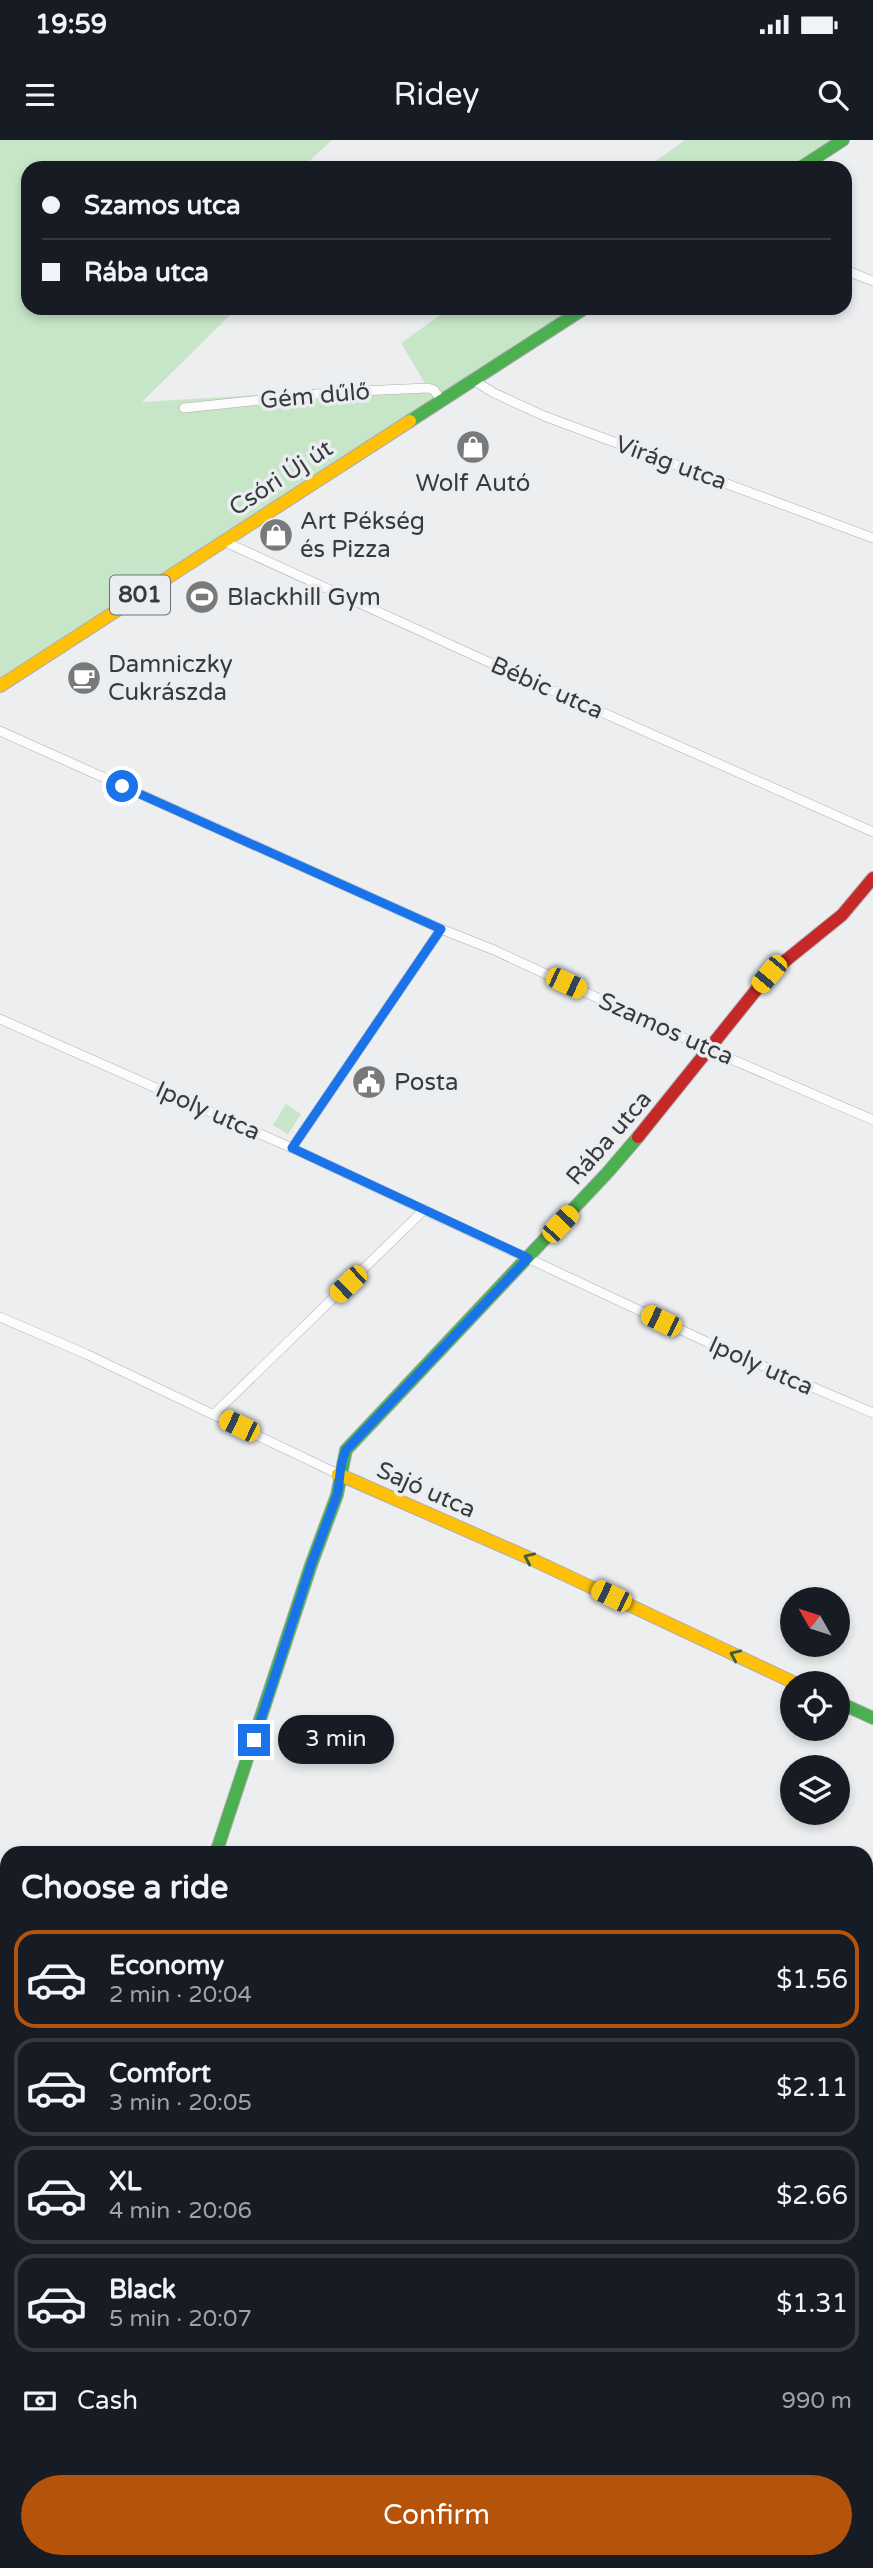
<!DOCTYPE html>
<html lang="en">
<head>
<meta charset="utf-8">
<style>
	body { margin:0; font-family:"Varela Round",sans-serif; background:#242831; color:#f1f3f6; height:100vh; display:flex; flex-direction:column; font-size:26px; white-space:nowrap }
	* { box-sizing:border-box; margin:0 }
	p { font-size:23px; color:#9ea1a6 }
	.icon { flex:none; width:38px; height:38px; fill:none; stroke:currentColor; stroke-width:2; stroke-linecap:round; stroke-linejoin:round }
	.map { position:relative; flex:1; overflow:hidden }
	.side { position:absolute; left:0px; top:1706px; width:873px; height:723px; display:flex; flex-direction:column; background:#171b24; border-radius:21px 21px 0 0; box-shadow:0 4px 10px #0003 }
	.side>* { flex:none }
	.guide { position:absolute; left:21px; top:21px; width:831px; height:154px; border-radius:21px; box-shadow:0 4px 10px #0003; display:grid; align-content:center; height:154px; padding:0 21px; background:#171b24 }
	.needle { width:46px; rotate:309deg }
	.buttons { position:absolute; left:780px; top:1447px; display:grid; gap:14px }
	.buttons a { display:grid; place-items:center; width:70px; height:70px; border-radius:50%; background:#171b24; box-shadow:0 4px 10px #0003; font-size:35px }
	.end { position:absolute; width:32px; height:32px; margin:-16px; border:9px solid #1a73e8; background:#fff; box-shadow:0 0 0 4px #fff }
	.from { border-radius:50% }
	.bubble { position:absolute; height:49px; border-radius:24px; background:#171b24; box-shadow:0 4px 10px #0003; font-size:23px; font-weight:600; line-height:49px; text-align:center }
	.car { position:absolute; width:21px; height:42px; margin:-21px -10px; border-radius:9px; box-shadow:0 0 5px 2px #0007; background:linear-gradient(#f5c518 24%,#345 0 40%,#f5c518 0 76%,#345 0 86%,#f5c518 0) }
	.guide b { display:flex; align-items:center; gap:24px; height:66px; font-size:26px }
	.guide b+b { border-top:2px solid #363941 }
	.guide i { width:18px; height:18px; background:#f1f3f6 }
	ul { padding:0; list-style:none }
	li { display:flex; align-items:center; gap:21px; height:98px; margin:0 14px 10px; padding:0 7px; border:4px solid #363941; border-radius:21px }
	li div { flex:1 }
	li b { display:block; font-size:26px }
	li em { font-style:normal; font-weight:600 }
	li.active { border-color:#b45309 }
	li>.icon { width:63px; height:63px; stroke-width:1.5 }
	h2 { padding:0 21px; font-size:32px; line-height:84px }
	.pay { display:flex; align-items:center; gap:18px; height:77px; padding:0 21px; font-size:26px }
	.pay p { margin-inline-start:auto }
	.button { display:flex; gap:14px; margin-top:auto; padding:14px 21px }
	.button a { flex:1; height:80px; border-radius:42px; background:#b45309; color:#fff; font-size:28px; font-weight:600; line-height:80px; text-align:center }
	.status { display:flex; justify-content:space-between; align-items:center; height:49px; padding:0 35px; background:#171b24; direction:ltr }
	.status svg { height:19px; fill:currentColor }
	header { display:flex; justify-content:space-between; align-items:center; height:91px; padding:0 21px; background:#171b24; font-size:32px; font-weight:600 }
	.map>svg:first-child { display:block }
	.green { fill:#c7e5c7 }
	.lines { fill:none; stroke-linecap:round; stroke-linejoin:round }
	.stream { stroke:#81e4ea; stroke-width:2.5 }
	.street-casing { stroke:#acadaf; stroke-width:10 }
	.fast-casing { stroke:#acadaf; stroke-width:14 }
	.slow-casing { stroke:#acadaf; stroke-width:14 }
	.jam-casing { stroke:#acadaf; stroke-width:14 }
	.street { stroke:#fcfcfd; stroke-width:9 }
	.fast { stroke:#4caf50; stroke-width:12 }
	.slow { stroke:#ffc107; stroke-width:12 }
	.jam { stroke:#c62828; stroke-width:12 }
	.oneway { stroke:#3e5d41 }
	.route { stroke:#1a73e8; stroke-width:9 }
	.labels { text-anchor:middle; dominant-baseline:central; stroke-width:7; stroke-linejoin:round; paint-order:stroke }
	.shield { fill:#ebeef1; stroke:#6e7072; stroke-width:2 }
	.shield-label { font-size:23px; font-weight:bold; fill:#383a3b }
	.street-label { font-size:24px; fill:#383a3b; stroke:#ebeef1 }
	.poi-label { font-size:24px; fill:#383a3b; stroke:#ebeef1; text-anchor:start }
</style>
</head>
<body>
<div class="status"><b>19:59</b><svg viewBox="0 0 49 12"><path d="M0 12V9h3v3zM5 12V6h3v6zM10 12V3h3v9zM15 12V0h3v12zM26 1h20v11H26zM47 4h2v5h-2z"/></svg></div>
<header><svg class="icon" aria-label="menu" viewBox="0 0 24 24"><path d="M4 6h16M4 12h16M4 18h16"/></svg>Ridey<svg class="icon" aria-label="search" viewBox="0 0 24 24"><circle cx="10" cy="10" r="6"/><path d="M15 15l6 6"/></svg></header>
<div class="map">
<svg width="873" height="2428" viewBox="0 0 873 2428">
	<rect width="100%" height="100%" fill="#eceef0"/>
	<g class="green">
		<path d="M0 0H332L302 28H28V168H237L142 262 426 245 401 203 450 168H585L0 546Z"/>
		<path d="M685 0H843L800 28H646Z"/>
		<path d="M286 964 301 974 288 994 273 985Z"/>
		<path d="M0 1799 7 1801V2293L0 2294Z"/>
		<path d="M866 2025 873 2028V2428H197V2422H866Z"/>
	</g>
	<g class="lines">
		<g class="stream">
			<path d="M0 2148 7 2149"/>
			<path d="M720 2422 731 2428"/>
		</g>
		<g class="street-casing">
			<g id="street">
				<path d="M845 130 873 141"/>
				<path d="M473 240 494 253 544 276 873 398"/>
				<path d="M184 268 336 252 428 248 434 250 441 260"/>
				<path d="M223 401 495 525 873 692"/>
				<path d="M0 591 441 789 494 810 710 910 873 980"/>
				<path d="M0 879 292 1008 707 1202 873 1273"/>
				<path d="M292 1008 441 789"/>
				<path d="M0 1177 86 1214 338 1334"/>
				<path d="M214 1274 425 1069"/>
				<path d="M0 1753 7 1754"/>
				<path d="M0 1861 7 1863"/>
				<path d="M0 1956 7 1958"/>
				<path d="M866 1972 873 1974"/>
				<path d="M866 2071 873 2045"/>
				<path d="M0 2296H7"/>
				<path d="M301 2422 314 2428"/>
				<path d="M475 2422 487 2428"/>
				<path d="M663 2422 676 2428"/>
				<path d="M772 2427 773 2422"/>
				<path d="M203 2428 204 2422"/>
				<path d="M866 2428 873 2401"/>
			</g>
		</g>
		<g class="fast-casing">
			<g id="fast">
				<path d="M800 28 843 0"/>
				<path d="M410 281 585 168"/>
				<path d="M838 1562 873 1578"/>
				<path d="M216 1713 311 1425 337 1355 346 1310 608 1032 638 997"/>
			</g>
		</g>
		<g class="slow-casing">
			<g id="slow">
				<path d="M0 546 410 281"/>
				<path d="M338 1334 527 1417 797 1544"/>
			</g>
		</g>
		<g class="jam-casing">
			<path id="jam" d="M638 997 769 834 842 775 873 738"/>
		</g>
		<use href="#street" class="street"/>
		<use href="#fast" class="fast"/>
		<use href="#slow" class="slow"/>
		<use href="#jam" class="jam"/>
	</g>
	<defs><path id="oneway-chevron" d="M-2-3.5L2.5 0L-2 3.5" fill="none" stroke-width="1.6" stroke-linecap="round" stroke-linejoin="round" transform="scale(1.75)"/></defs>
	<g class="oneway">
		<use href="#oneway-chevron" transform="translate(529 1418) rotate(-156)"/>
		<use href="#oneway-chevron" transform="translate(735 1515) rotate(-156)"/>
	</g>
	<g class="lines">
		<path class="route" d="M122 646 441 789 292 1008 528 1118 346 1310C338 1328 341 1339 337 1355L311 1425 254 1600"/>
	</g>
	<defs>
		<g id="shop-disc" transform="scale(1.75)"><circle r="9.5" fill="#77797a" stroke="#ebeef1"/><path d="M-5-2.5h2.3a2.7 3.5 0 0 1 5.4 0H5L5.5 6h-11ZM-1.5-2.5h3a1.5 2.3 0 0 0-3 0Z" fill="#fff"/></g>
		<g id="stadium-disc" transform="scale(1.75)"><circle r="9.5" fill="#77797a" stroke="#ebeef1"/><path d="M0-5a6.5 5 0 1 0 0 10a6.5 5 0 1 0 0-10ZM-3.5-1.8h7v3.6h-7Z" fill="#fff"/></g>
		<g id="cafe-disc" transform="scale(1.75)"><circle r="9.5" fill="#77797a" stroke="#ebeef1"/><path d="M-5.5-4.5H6V0H3Q3 3.5 0 3.5H-2.5Q-5.5 3.5-5.5 0ZM3-3.2v2h1.7v-2ZM-6 4.5H4V6H-6Z" fill="#fff"/></g>
		<g id="civic-disc" transform="scale(1.75)"><circle r="9.5" fill="#77797a" stroke="#ebeef1"/><path d="M-.6-6.5H3V-4.5H.6V-3L4-1V1h2V6H-6V1h2V-1L-.6-3ZM-1.2 2.5V6h2.4V2.5Z" fill="#fff"/></g>
	</defs>
	<g fill-rule="evenodd">
		<use href="#shop-disc" x="473" y="307"/>
		<use href="#shop-disc" x="276" y="395"/>
		<use href="#stadium-disc" x="202" y="457"/>
		<use href="#cafe-disc" x="84" y="538"/>
		<use href="#civic-disc" x="369" y="942"/>
	</g>
	<g class="labels">
		<rect class="shield" x="110" y="435.5" width="60" height="39" rx="5"/>
		<g class="shield-label">
			<text x="140" y="455">801</text>
		</g>
		<g class="street-label">
			<text transform="translate(315 256) rotate(-5)">Gém dűlő</text>
			<text transform="translate(671 323) rotate(20)">Virág utca</text>
			<text transform="translate(281 338) rotate(-33)">Csóri Új út</text>
			<text transform="translate(547 548) rotate(24)">Bébic utca</text>
			<text transform="translate(666 889) rotate(24)">Szamos utca</text>
			<text transform="translate(208 971) rotate(24)">Ipoly utca</text>
			<text transform="translate(609 998) rotate(-49)">Rába utca</text>
			<text transform="translate(761 1226) rotate(24)">Ipoly utca</text>
			<text transform="translate(426 1350) rotate(24)">Sajó utca</text>
		</g>
		<g class="poi-label">
			<text x="473" y="343" text-anchor="middle">Wolf Autó</text>
			<text x="300" y="381">Art Pékség<tspan x="300" dy="28">és Pizza</tspan></text>
			<text x="227" y="457">Blackhill Gym</text>
			<text x="108" y="524">Damniczky<tspan x="108" dy="28">Cukrászda</tspan></text>
			<text x="394" y="942">Posta</text>
		</g>
	</g>
</svg>
<div class="buttons">
<a><svg class="needle" viewBox="-14 -14 28 28"><path d="M0-13l5 13h-10z" fill="#e53935"/><path d="M0 13l5-13h-10z" fill="#9ea1a6"/></svg></a>
<a><svg class="icon" aria-label="locate" viewBox="0 0 24 24"><circle cx="12" cy="12" r="6"/><path d="M12 2v4M12 18v4M2 12h4M18 12h4"/></svg></a>
<a><svg class="icon" aria-label="layers" viewBox="0 0 24 24"><path d="M12 4l9 5-9 5-9-5zM3 14l9 5 9-5"/></svg></a>
</div>
<i class="end from" style="left:122px;top:646px"></i>
<i class="end" style="left:254px;top:1600px"></i>
<div class="bubble" style="left:278px;top:1575px;width:116px">3 min</div>
<i class="car" style="left:769px;top:834px;rotate:220deg"></i>
<i class="car" style="left:566px;top:843px;rotate:115deg"></i>
<i class="car" style="left:560px;top:1084px;rotate:43deg"></i>
<i class="car" style="left:348px;top:1144px;rotate:226deg"></i>
<i class="car" style="left:661px;top:1181px;rotate:296deg"></i>
<i class="car" style="left:239px;top:1286px;rotate:296deg"></i>
<i class="car" style="left:611px;top:1456px;rotate:296deg"></i>
<div class="guide">
<b><i class="from"></i>Szamos utca</b>
<b><i></i>Rába utca</b>
</div>
<section class="side">
<h2>Choose a ride</h2>
<ul>
<li class="active"><svg class="icon" aria-label="car" viewBox="0 0 24 24"><path d="M5 17H2v-5l4-1 3-4h7l3 4 3 1v5h-3M9 17h6M6 11h13"/><circle cx="7" cy="17" r="2"/><circle cx="17" cy="17" r="2"/></svg><div><b>Economy</b><p>2 min · 20:04</p></div><em>$1.56</em></li>
<li><svg class="icon" aria-label="car" viewBox="0 0 24 24"><path d="M5 17H2v-5l4-1 3-4h7l3 4 3 1v5h-3M9 17h6M6 11h13"/><circle cx="7" cy="17" r="2"/><circle cx="17" cy="17" r="2"/></svg><div><b>Comfort</b><p>3 min · 20:05</p></div><em>$2.11</em></li>
<li><svg class="icon" aria-label="car" viewBox="0 0 24 24"><path d="M5 17H2v-5l4-1 3-4h7l3 4 3 1v5h-3M9 17h6M6 11h13"/><circle cx="7" cy="17" r="2"/><circle cx="17" cy="17" r="2"/></svg><div><b>XL</b><p>4 min · 20:06</p></div><em>$2.66</em></li>
<li><svg class="icon" aria-label="car" viewBox="0 0 24 24"><path d="M5 17H2v-5l4-1 3-4h7l3 4 3 1v5h-3M9 17h6M6 11h13"/><circle cx="7" cy="17" r="2"/><circle cx="17" cy="17" r="2"/></svg><div><b>Black</b><p>5 min · 20:07</p></div><em>$1.31</em></li>
</ul>
<div class="pay"><svg class="icon" aria-label="cash" viewBox="0 0 24 24"><path d="M3 7h18v10H3z"/><circle cx="12" cy="12" r="2"/></svg>Cash<p>990 m</p></div>
<div class="button"><a>Confirm</a></div>
</section>
</div>
</body>
</html>
